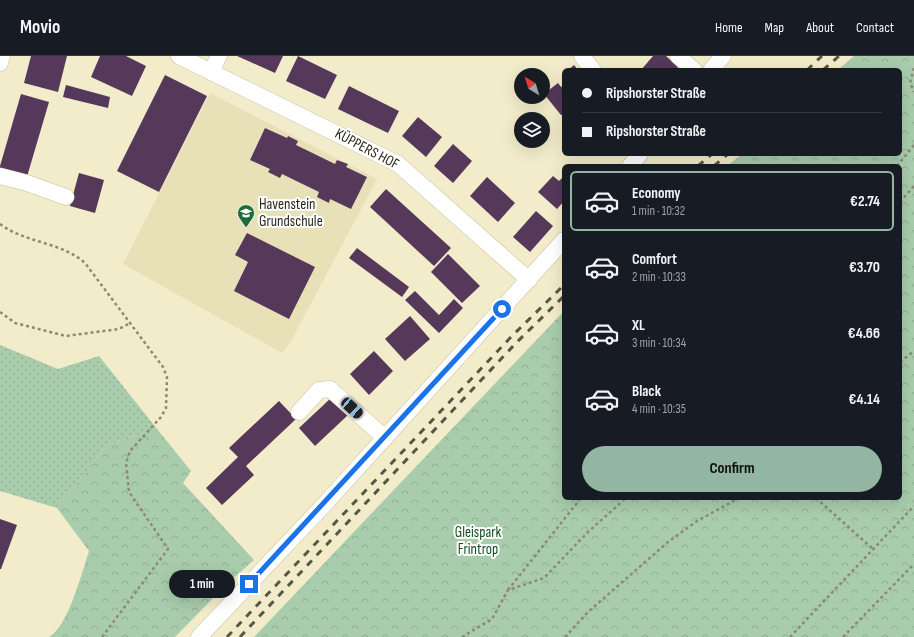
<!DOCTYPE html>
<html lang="en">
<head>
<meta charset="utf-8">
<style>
	body { margin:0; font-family:"Sofia Sans Condensed",sans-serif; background:#20242c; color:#f1f3f6; height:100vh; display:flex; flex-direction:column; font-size:15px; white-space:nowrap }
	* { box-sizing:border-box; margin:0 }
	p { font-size:13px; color:#9ea1a6 }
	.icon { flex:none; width:22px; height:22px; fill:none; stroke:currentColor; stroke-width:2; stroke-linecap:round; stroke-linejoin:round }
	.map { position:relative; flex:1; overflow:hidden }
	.details { position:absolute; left:562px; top:108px; width:340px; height:336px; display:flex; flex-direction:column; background:#171b24; border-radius:6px; box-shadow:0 4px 16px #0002 }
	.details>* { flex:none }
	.banner { position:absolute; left:562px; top:12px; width:340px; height:88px; border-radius:6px; box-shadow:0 4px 16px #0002; display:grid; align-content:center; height:88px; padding:0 20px; background:#171b24 }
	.needle { width:26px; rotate:322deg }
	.buttons { position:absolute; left:514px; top:12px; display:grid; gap:8px }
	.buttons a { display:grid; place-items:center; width:36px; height:36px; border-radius:50%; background:#171b24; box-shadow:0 4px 16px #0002; font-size:20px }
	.end { position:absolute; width:18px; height:18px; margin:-9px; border:5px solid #1a73e8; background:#fff; box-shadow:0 0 0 2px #fff }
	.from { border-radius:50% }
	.bubble { position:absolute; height:28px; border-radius:14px; background:#171b24; box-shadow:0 4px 16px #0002; font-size:13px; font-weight:700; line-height:28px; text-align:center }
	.car { position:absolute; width:12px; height:24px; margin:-12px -6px; border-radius:5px; box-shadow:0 0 3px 1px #0007; background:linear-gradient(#222 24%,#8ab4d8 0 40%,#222 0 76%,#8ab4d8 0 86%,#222 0) }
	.banner b { display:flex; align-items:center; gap:14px; height:38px; font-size:15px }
	.banner b+b { border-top:1px solid #363941 }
	.banner i { width:10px; height:10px; background:#f1f3f6 }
	ul { padding:7px 0 0; list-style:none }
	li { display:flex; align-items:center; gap:12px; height:60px; margin:0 8px 6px; padding:0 12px; border:2px solid transparent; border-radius:6px }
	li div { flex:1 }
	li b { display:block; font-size:15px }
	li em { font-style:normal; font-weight:700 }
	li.on { border-color:#92b6a1 }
	li>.icon { width:36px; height:36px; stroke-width:1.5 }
	.action { display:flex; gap:8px; margin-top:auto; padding:8px 20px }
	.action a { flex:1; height:46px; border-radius:24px; background:#92b6a1; color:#111; font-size:16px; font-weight:700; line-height:46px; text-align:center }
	header { display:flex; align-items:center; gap:24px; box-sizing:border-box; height:56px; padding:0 20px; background:#171b24; border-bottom:1px solid #363941 }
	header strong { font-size:19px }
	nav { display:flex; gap:22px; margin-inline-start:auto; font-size:14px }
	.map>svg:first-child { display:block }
	.built { fill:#e8e0b7 }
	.grass { fill:url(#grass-dots) }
	.forest { fill:url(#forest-crowns) }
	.building { fill:#56385b }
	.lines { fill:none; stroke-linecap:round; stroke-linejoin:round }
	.minor-casing { stroke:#c4be9e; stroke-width:17 }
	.path { stroke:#8e8a72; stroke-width:2.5; stroke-dasharray:3 3; stroke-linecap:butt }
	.minor { stroke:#fff; stroke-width:16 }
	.rail { stroke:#595644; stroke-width:3; stroke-dasharray:7 7; stroke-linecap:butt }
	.route { stroke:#1a73e8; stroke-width:5 }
	.labels { text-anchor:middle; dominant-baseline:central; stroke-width:4; stroke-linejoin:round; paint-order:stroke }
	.street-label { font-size:15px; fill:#29271a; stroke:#fff }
	.poi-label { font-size:15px; fill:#29271a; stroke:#fff; text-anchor:start }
	.park-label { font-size:15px; fill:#105022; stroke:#fff }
</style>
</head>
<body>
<header>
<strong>Movio</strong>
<nav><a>Home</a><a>Map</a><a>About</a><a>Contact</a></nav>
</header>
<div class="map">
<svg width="914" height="581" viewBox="0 0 914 581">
	<defs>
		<pattern id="grass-dots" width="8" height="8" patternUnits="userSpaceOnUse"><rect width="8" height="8" fill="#a8ccac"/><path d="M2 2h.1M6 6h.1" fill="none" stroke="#91af93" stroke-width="1.8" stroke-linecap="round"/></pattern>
		<pattern id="forest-crowns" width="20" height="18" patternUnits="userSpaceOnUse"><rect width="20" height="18" fill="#a8ccac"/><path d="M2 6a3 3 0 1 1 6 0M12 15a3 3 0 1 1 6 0" fill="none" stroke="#91af93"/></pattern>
	</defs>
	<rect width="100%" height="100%" fill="#f2ecca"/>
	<path class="built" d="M210 37 377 123 289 289 282 297 123 208Z"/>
	<path class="grass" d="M0 289 58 313 99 300 157 373 108 388 57 452 0 435Z"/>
	<g class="forest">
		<path d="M854 0H914V581H254L564 255V442H900V110H727L742 98H900V14H838Z"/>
		<path d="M157 373 191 415 183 427 254 504 228 527 175 581H49C68 571 82 516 89 495L57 452 108 388Z"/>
	</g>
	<g class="building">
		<path d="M31 0H67L58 36 24 27Z"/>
		<path d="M100 0H126L146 10 132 40 91 21Z"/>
		<path d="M237 0H283L275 17Z"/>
		<path d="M298 0 337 19 325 43 286 25Z"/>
		<path d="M653 0H666L678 11 676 14H641Z"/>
		<path d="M574 9 578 14H568Z"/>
		<path d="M165 19 207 40 159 136 117 115Z"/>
		<path d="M558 27 561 31 564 29V59H561L544 38Z"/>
		<path d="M66 29 110 41 108 52 63 41Z"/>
		<path d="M349 30 399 55 388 77 338 53Z"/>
		<path d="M21 38 49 46 26 124 0 116V110Z"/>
		<path d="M418 61 442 81 426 101 402 80Z"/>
		<path d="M265 72 287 82 288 80 298 85 296 89 335 108 337 104 348 108 346 111 367 121 351 153 330 143 329 147 317 141 319 136 282 118 280 122 268 116 270 113 250 104Z"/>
		<path d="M453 88 472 105 453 127 434 110Z"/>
		<path d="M79 117 104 124 95 157 70 150Z"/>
		<path d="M553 120 559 125 564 120V145L557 153 538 136Z"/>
		<path d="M487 121 515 147 498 166 470 140Z"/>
		<path d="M386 133 451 192 434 210 370 151Z"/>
		<path d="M536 155 553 170 530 196 513 181Z"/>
		<path d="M247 177 315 211 289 263 234 235 248 206 235 199Z"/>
		<path d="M357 192 409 231 402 241 349 202Z"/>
		<path d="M448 198 480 230 462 247 431 216Z"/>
		<path d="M415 235 439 259 454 243 463 252 439 277 405 244Z"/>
		<path d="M410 260 430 283 405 305 385 283Z"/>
		<path d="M374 295 393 315 369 339 350 318Z"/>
		<path d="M332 341 348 359 315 390 299 372Z"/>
		<path d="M279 345 296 363 246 410 254 419 222 449 206 432 238 401 229 392Z"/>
		<path d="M0 463 17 469 1 513H0Z"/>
	</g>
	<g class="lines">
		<g class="minor-casing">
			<g id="minor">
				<path d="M179 0 398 108 529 224"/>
				<path d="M582 0 593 14"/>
				<path d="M678 0 694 14"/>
				<path d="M0 7 2 0"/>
				<path d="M711 14 723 0"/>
				<path d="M211 16 219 0"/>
				<path d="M630 110 640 98"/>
				<path d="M0 120 27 127 66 141"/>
				<path d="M299 356 319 334 330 333 385 382"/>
				<path d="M199 581 323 450 564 184"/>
			</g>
		</g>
		<g class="path">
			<path d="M914 12 910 27 914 36"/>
			<path d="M897 110 914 89"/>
			<path d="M900 146 914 130"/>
			<path d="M0 168C25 187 62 186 85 207L163 311 167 321 166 352 161 361 130 395 126 407 129 436 168 493 102 581"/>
			<path d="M0 256 15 267 66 280 119 273 130 267"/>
			<path d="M900 306 914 295"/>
			<path d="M816 442 873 493"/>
			<path d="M508 534 581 442"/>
			<path d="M462 581 492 563 508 534 544 522 587 477 626 442"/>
			<path d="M565 581 588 556 668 486 697 465 739 442"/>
			<path d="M790 581 914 450"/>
			<path d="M843 581 914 508"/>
		</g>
		<use href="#minor" class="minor"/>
		<g class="rail">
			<path d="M807 14 822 0"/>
			<path d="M823 14 839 0"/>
			<path d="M698 110 712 98"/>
			<path d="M714 110 728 98"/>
			<path d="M227 581 511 281 564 229"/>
			<path d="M240 581 516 287 564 240"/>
		</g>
	</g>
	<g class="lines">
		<path class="route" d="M249 528 502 253"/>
	</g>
	<defs>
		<g id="school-pin" transform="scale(0.9)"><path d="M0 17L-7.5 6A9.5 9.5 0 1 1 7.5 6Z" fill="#1d6b3a" stroke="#fff"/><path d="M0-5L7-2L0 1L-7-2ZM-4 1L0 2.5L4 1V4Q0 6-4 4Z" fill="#fff"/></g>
	</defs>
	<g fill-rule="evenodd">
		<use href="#school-pin" x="246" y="157"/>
	</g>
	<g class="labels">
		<g class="street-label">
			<text transform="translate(367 93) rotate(28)">KÜPPERS HOF</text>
		</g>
		<g class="poi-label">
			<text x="259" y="148">Havenstein<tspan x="259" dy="17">Grundschule</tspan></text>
		</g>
		<g class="park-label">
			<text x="478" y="476">Gleispark<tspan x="478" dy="17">Frintrop</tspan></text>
		</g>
	</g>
</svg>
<div class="buttons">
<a><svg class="needle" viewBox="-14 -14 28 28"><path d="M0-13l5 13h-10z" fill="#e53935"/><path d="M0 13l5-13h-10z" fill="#9ea1a6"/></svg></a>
<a><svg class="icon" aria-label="layers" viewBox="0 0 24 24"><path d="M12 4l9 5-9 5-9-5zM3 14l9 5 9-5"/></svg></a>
</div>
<i class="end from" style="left:502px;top:253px"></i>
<i class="end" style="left:249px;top:528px"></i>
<div class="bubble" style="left:169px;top:514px;width:66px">1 min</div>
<i class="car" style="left:352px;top:352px;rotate:132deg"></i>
<div class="banner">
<b><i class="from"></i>Ripshorster Straße</b>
<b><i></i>Ripshorster Straße</b>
</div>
<section class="details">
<ul>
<li class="on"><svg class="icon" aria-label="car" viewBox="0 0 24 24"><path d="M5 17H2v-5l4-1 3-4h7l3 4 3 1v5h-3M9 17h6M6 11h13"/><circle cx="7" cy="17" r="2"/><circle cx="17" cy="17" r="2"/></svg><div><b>Economy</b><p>1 min · 10:32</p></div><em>€2.74</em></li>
<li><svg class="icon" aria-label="car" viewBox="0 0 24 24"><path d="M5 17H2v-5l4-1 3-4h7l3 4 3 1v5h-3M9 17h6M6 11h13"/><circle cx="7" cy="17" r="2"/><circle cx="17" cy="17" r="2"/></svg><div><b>Comfort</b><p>2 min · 10:33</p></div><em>€3.70</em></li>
<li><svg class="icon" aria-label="car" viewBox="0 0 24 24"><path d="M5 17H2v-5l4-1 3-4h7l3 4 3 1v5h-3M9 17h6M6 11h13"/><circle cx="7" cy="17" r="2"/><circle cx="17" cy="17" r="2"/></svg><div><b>XL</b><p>3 min · 10:34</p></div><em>€4.66</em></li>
<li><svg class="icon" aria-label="car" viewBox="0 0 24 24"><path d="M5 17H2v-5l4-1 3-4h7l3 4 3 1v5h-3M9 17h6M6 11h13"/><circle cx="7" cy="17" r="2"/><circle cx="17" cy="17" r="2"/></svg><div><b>Black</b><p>4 min · 10:35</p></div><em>€4.14</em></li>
</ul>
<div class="action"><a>Confirm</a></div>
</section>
</div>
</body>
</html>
